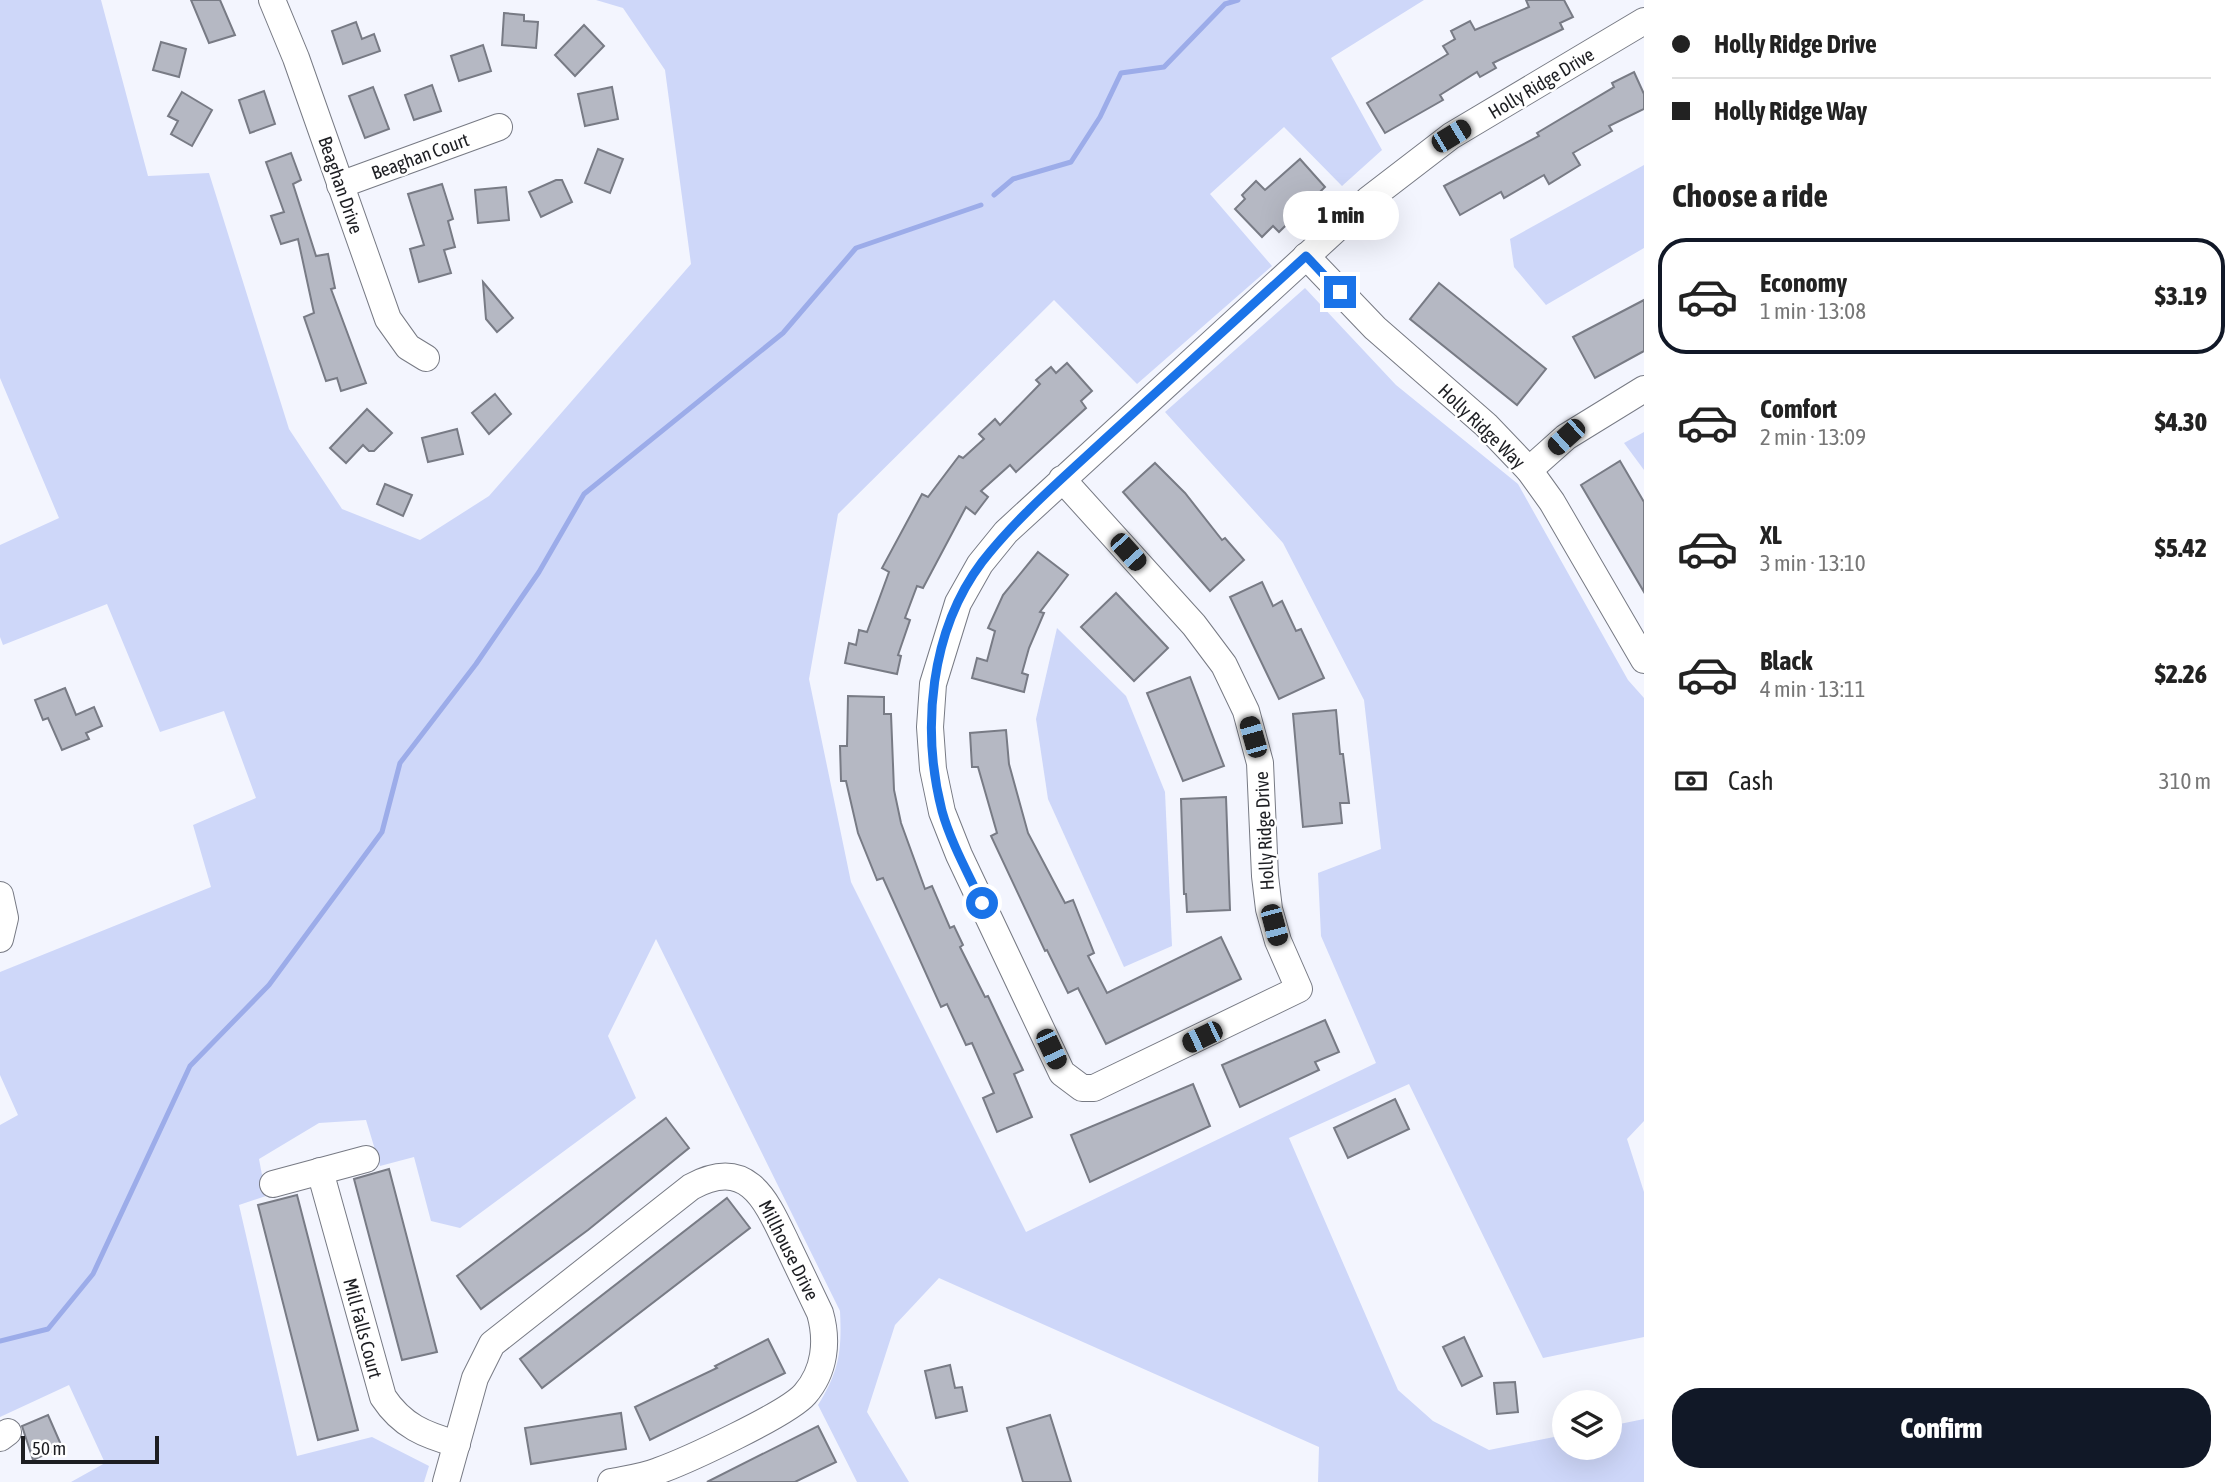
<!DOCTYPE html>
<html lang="en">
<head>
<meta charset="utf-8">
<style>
	body { margin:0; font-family:"Asap Condensed",sans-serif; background:#f6f6f6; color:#222; height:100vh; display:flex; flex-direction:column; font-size:26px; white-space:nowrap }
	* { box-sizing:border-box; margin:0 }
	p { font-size:23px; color:#767676 }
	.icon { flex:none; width:38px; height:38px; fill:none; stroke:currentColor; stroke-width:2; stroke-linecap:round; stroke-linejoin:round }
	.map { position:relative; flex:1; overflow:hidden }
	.side { display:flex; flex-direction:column; background:#fff; width:595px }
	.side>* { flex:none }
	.banner { display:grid; align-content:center; height:154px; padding:0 28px; background:#fff }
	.fabs { position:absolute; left:1552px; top:1390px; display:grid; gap:14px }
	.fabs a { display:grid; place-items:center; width:70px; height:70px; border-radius:50%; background:#fff; box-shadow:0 7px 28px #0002; font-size:35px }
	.scale { position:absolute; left:21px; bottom:18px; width:138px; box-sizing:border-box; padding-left:7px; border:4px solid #1d1e22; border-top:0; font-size:19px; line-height:24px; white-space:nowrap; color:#1d1e22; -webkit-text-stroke:5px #fff; paint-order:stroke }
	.end { position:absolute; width:32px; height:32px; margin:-16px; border:9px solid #1a73e8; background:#fff; box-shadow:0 0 0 4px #fff }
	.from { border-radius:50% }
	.bubble { position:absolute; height:49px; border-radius:24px; background:#fff; box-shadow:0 7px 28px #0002; font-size:23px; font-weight:800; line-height:49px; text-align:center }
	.car { position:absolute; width:21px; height:42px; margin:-21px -10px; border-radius:9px; box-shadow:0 0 5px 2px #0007; background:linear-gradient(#222 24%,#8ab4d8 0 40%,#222 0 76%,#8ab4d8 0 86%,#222 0) }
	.banner b { display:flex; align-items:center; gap:24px; height:66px; font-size:26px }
	.banner b+b { border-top:2px solid #e0e0e0 }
	.banner i { width:18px; height:18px; background:#222 }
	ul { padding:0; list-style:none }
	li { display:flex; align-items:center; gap:21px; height:116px; margin:0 14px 10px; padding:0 14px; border:4px solid transparent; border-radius:28px }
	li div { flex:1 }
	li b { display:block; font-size:26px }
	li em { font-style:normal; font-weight:800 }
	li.current { border-color:#111827 }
	li>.icon { width:63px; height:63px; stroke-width:1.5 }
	h2 { padding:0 28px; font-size:32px; line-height:84px }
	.pay { display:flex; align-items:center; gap:18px; height:77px; padding:0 28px; font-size:26px }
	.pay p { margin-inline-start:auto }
	.button { display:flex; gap:14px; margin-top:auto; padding:14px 28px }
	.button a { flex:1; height:80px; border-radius:28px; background:#111827; color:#fff; font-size:28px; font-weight:800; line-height:80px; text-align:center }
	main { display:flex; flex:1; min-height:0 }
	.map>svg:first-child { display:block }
	.green { fill:#ced7f9 }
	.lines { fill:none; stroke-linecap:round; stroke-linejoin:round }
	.stream { stroke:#9cace9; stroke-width:5 }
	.building { fill:#b5b8c3; stroke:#787b85; stroke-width:2 }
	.minor-casing { stroke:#777a84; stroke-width:28 }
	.minor { stroke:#fff; stroke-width:26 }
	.route { stroke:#1a73e8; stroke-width:9 }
	.labels { text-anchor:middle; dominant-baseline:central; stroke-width:5; stroke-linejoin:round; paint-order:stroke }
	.street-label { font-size:19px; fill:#1d1e22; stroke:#fff }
</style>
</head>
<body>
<main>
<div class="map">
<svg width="1644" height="1482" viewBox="0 0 1644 1482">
	<rect width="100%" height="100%" fill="#f3f5fe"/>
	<g class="green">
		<path d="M0 0H101L148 176 209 173 289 429 342 509 420 540 489 496 691 264 665 70 623 8 596 0H1424L1331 58 1382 150 1342 186 1284 127 1210 194 1272 266 1137 384 1054 300 838 514 809 679 851 882 1026 1232 1376 1063 1321 936 1318 873 1381 849 1364 700 1283 543 1165 412 1305 288 1396 385 1518 484 1628 680 1644 698V1121L1627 1139 1644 1192V1337L1543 1358 1409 1084 1289 1138 1398 1390 1433 1421 1489 1450 1564 1435V1447H1610V1426L1644 1419V1482H1318L1319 1447 939 1278 895 1325 867 1412 909 1482H857L818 1405C839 1371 842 1352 840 1311L656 939 608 1036 636 1098 460 1228 431 1221 414 1157 380 1166 366 1120 319 1123 259 1159 266 1196 239 1205 297 1456 372 1437 429 1466 424 1482H71L105 1463 69 1385 0 1417V1125L18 1115 0 1075V972L211 887 193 825 256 798 224 711 160 732 107 604 3 645 0 637V545L59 518 0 378Z"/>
		<path d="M1644 165V248L1546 305 1514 267 1510 239Z"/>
		<path d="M1644 432V470L1624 443Z"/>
		<path d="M1057 628 1126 696 1165 792 1172 946 1124 967 1048 799 1036 719Z"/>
	</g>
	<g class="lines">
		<g class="stream">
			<path d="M994 195 1013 179 1071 162 1100 117 1121 73 1164 67 1225 4 1238 0"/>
			<path d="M0 1341 48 1329 93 1274 190 1066 269 985 382 832 400 763 476 664 539 572 584 494 783 333 856 248 981 205"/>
		</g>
	</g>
	<g class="building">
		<path d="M191 0H220L235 35 209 43Z"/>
		<path d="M1526 0H1564L1573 17 1560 23 1563 29 1493 63 1496 68 1480 77 1477 72 1440 95 1443 100 1385 133 1367 103 1448 54 1443 46 1455 39 1451 31 1470 21 1475 30 1529 7Z"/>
		<path d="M504 13 524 15V21L538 22 536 48 502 45Z"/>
		<path d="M356 22 362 39 374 34 380 51 343 64 332 31Z"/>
		<path d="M584 25 604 46 575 76 555 55Z"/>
		<path d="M161 42 186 49 179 77 153 70Z"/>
		<path d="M483 45 491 71 459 81 451 56Z"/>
		<path d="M1634 72 1644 94V109L1609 126 1612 131 1573 153 1580 165 1549 184 1544 175 1504 198 1501 192 1460 215 1444 186 1539 136 1537 133 1614 87 1612 83Z"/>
		<path d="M432 85 441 111 414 120 405 95Z"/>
		<path d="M373 87 389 129 365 138 349 96Z"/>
		<path d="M612 87 618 119 585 126 578 94Z"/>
		<path d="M264 91 275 124 250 133 239 100Z"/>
		<path d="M182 92 212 110 192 146 171 134 178 121 168 116Z"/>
		<path d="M598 149 623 159 610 193 585 183Z"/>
		<path d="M291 153 301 180 293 184 316 256 328 254 335 288 331 289 366 383 341 391 337 378 326 381 304 317 314 313 298 239 281 244 271 216 284 212 266 162Z"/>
		<path d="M1300 159 1325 187 1279 232 1273 226 1262 237 1235 209 1245 199 1242 195 1256 181 1265 190Z"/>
		<path d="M556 180H562L572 202 541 217 529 192Z"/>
		<path d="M442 184 453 219 448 221 455 247 444 250 451 273 419 282 410 249 424 245 408 194Z"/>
		<path d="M506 187 509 220 478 223 475 190Z"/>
		<path d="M483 282 513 318 497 332 486 319Z"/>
		<path d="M1439 283 1546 369 1517 405 1410 319Z"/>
		<path d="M1644 300V351L1595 378 1573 337Z"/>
		<path d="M1067 363 1092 391 1081 401 1086 408 1016 472 1010 465 981 491 988 497 975 514 966 507 923 588 917 586 905 618 910 620 898 655 901 656 897 674 845 663 849 643 856 645 859 630 867 632 889 572 882 568 922 494 928 497 959 456 963 458 984 439 979 434 995 419 1000 425 1040 384 1036 380 1051 367 1056 373Z"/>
		<path d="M495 394 511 414 489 434 472 413Z"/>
		<path d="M367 409 392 433 374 451H369L363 445 346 463 330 448Z"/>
		<path d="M457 429 463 454 428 462 422 438Z"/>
		<path d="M1620 461 1644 502V592L1581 485Z"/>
		<path d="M1155 463 1185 493 1222 540 1225 538 1244 560 1210 591 1123 492Z"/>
		<path d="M385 484 412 495 403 516 377 504Z"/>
		<path d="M1038 552 1068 575 1040 612 1044 613 1029 648 1022 673 1028 675 1024 692 972 678 977 658 987 661 995 631 988 628 1003 595Z"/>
		<path d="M1262 582 1273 606 1282 601 1296 631 1301 629 1324 678 1279 699 1230 597Z"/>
		<path d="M1116 593 1168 648 1134 681 1081 627Z"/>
		<path d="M1190 677 1224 766 1183 781 1147 693Z"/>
		<path d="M65 688 76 715 94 707 102 726 86 733 89 739 62 750 48 718 43 720 35 700Z"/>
		<path d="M848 696 884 697V714H891L894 790 901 823 925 889 932 886 950 928 954 926 963 945 960 947 985 997 988 996 1023 1070 1014 1074 1032 1117 997 1132 983 1098 994 1093 972 1043 966 1045 947 1004 941 1007 883 878 877 880 858 833 846 781H841L840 746H847Z"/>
		<path d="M1336 710 1340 754H1343L1349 803H1340L1342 823 1303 827 1293 714Z"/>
		<path d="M1006 730 1009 764 1028 833 1065 903 1073 900 1094 953 1088 956 1107 993 1221 937 1241 979 1106 1044 1078 988 1068 993 1047 950 1045 951 991 836 997 833 978 767H972L970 733Z"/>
		<path d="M1226 797 1230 910 1187 912 1186 894H1184L1181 799Z"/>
		<path d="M1325 1020 1339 1052 1315 1062 1319 1070 1240 1107 1222 1065Z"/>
		<path d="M1193 1084 1210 1126 1090 1182 1071 1135Z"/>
		<path d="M1395 1099 1409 1129 1348 1158 1334 1128Z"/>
		<path d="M666 1118 689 1148 588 1230 481 1309 457 1276Z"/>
		<path d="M389 1169 437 1352 402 1360 354 1179Z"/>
		<path d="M297 1195 358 1430 318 1440 258 1205Z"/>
		<path d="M727 1198 750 1228 542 1388 520 1359Z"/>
		<path d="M1464 1337 1482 1376 1462 1386 1443 1347Z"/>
		<path d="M768 1339 785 1373 650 1440 635 1407 717 1368 715 1366Z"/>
		<path d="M950 1365 955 1388 962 1387 967 1411 936 1418 925 1371Z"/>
		<path d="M1515 1382 1518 1412 1497 1414 1494 1383Z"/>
		<path d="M621 1413 626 1449 531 1464 525 1428Z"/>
		<path d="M48 1415 62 1447 33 1460 22 1426Z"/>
		<path d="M1050 1415 1071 1482H1023L1007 1428Z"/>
		<path d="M818 1426 836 1462 795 1482H707Z"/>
	</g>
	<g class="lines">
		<g class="minor-casing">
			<g id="minor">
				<path d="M272 0 296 58 388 319 408 347 426 358"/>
				<path d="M340 185 499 127"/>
				<path d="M1306 256 1375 328 1486 425 1529 470 1552 502 1644 660"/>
				<path d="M1529 470 1566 437 1644 389"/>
				<path d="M1062 479 1194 625 1224 665 1246 711 1260 763 1265 876 1269 909 1278 941 1299 989 1094 1088H1082L1062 1073 959 855 942 812 933 769 930 727 933 684 958 603 980 564 1006 532 1369 199 1451 136 1644 21"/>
				<path d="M0 895 5 918 0 939"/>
				<path d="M320 1171 383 1397C402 1426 425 1435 457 1444"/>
				<path d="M273 1184 366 1159"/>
				<path d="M0 1438 8 1432"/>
				<path d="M446 1482 475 1378 492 1344 691 1187C748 1156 766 1200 787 1244 798 1267 809 1290 820 1313 828 1341 825 1371 805 1394 788 1414 686 1461 658 1471 643 1477 626 1479 611 1482"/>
			</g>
		</g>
		<use href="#minor" class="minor"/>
	</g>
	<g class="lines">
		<path class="route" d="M982 903C968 873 951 843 942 811 921 729 930 631 982 562 1018 516 1063 478 1106 438 1173 377 1239 317 1306 256L1340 292"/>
	</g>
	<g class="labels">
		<g class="street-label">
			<text transform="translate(1541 83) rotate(-31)">Holly Ridge Drive</text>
			<text transform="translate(420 156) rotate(-20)">Beaghan Court</text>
			<text transform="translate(341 185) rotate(71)">Beaghan Drive</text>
			<text transform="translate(1482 426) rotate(44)">Holly Ridge Way</text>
			<text transform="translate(1264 831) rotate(-93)">Holly Ridge Drive</text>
			<text transform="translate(789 1250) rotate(63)">Millhouse Drive</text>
			<text transform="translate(363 1328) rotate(75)">Mill Falls Court</text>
		</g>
	</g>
</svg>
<div class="fabs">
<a><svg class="icon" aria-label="layers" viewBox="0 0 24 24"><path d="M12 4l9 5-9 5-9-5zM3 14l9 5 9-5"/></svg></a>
</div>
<div class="scale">50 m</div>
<i class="end from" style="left:982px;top:903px"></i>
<i class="end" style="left:1340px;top:292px"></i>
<div class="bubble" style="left:1283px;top:191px;width:116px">1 min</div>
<i class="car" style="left:1451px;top:136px;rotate:59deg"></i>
<i class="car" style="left:1566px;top:437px;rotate:228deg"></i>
<i class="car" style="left:1128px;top:552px;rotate:138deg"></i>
<i class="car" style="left:1253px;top:737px;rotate:344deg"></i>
<i class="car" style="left:1274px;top:925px;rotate:165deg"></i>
<i class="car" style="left:1202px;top:1037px;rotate:244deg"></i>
<i class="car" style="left:1051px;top:1049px;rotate:155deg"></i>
</div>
<section class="side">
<div class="banner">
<b><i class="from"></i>Holly Ridge Drive</b>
<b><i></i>Holly Ridge Way</b>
</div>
<h2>Choose a ride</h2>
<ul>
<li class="current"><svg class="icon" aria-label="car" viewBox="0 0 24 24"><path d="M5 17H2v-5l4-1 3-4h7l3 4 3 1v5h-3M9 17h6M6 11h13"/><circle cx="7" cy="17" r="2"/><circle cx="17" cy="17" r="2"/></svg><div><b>Economy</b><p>1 min · 13:08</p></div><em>$3.19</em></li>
<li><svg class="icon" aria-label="car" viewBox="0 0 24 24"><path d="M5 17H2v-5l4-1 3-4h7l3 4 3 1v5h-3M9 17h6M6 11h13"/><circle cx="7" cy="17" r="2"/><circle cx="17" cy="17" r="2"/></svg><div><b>Comfort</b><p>2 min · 13:09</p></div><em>$4.30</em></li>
<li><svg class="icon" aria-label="car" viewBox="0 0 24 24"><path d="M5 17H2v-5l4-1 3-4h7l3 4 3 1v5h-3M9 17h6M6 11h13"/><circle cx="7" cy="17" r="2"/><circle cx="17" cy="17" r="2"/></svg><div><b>XL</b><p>3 min · 13:10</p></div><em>$5.42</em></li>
<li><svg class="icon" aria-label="car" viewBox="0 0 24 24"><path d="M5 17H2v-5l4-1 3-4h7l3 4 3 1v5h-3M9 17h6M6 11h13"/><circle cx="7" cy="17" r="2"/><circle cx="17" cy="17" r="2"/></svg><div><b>Black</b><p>4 min · 13:11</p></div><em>$2.26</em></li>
</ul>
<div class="pay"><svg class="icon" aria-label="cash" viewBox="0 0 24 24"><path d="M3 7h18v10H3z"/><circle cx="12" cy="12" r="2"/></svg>Cash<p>310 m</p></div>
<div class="button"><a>Confirm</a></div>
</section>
</main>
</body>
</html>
